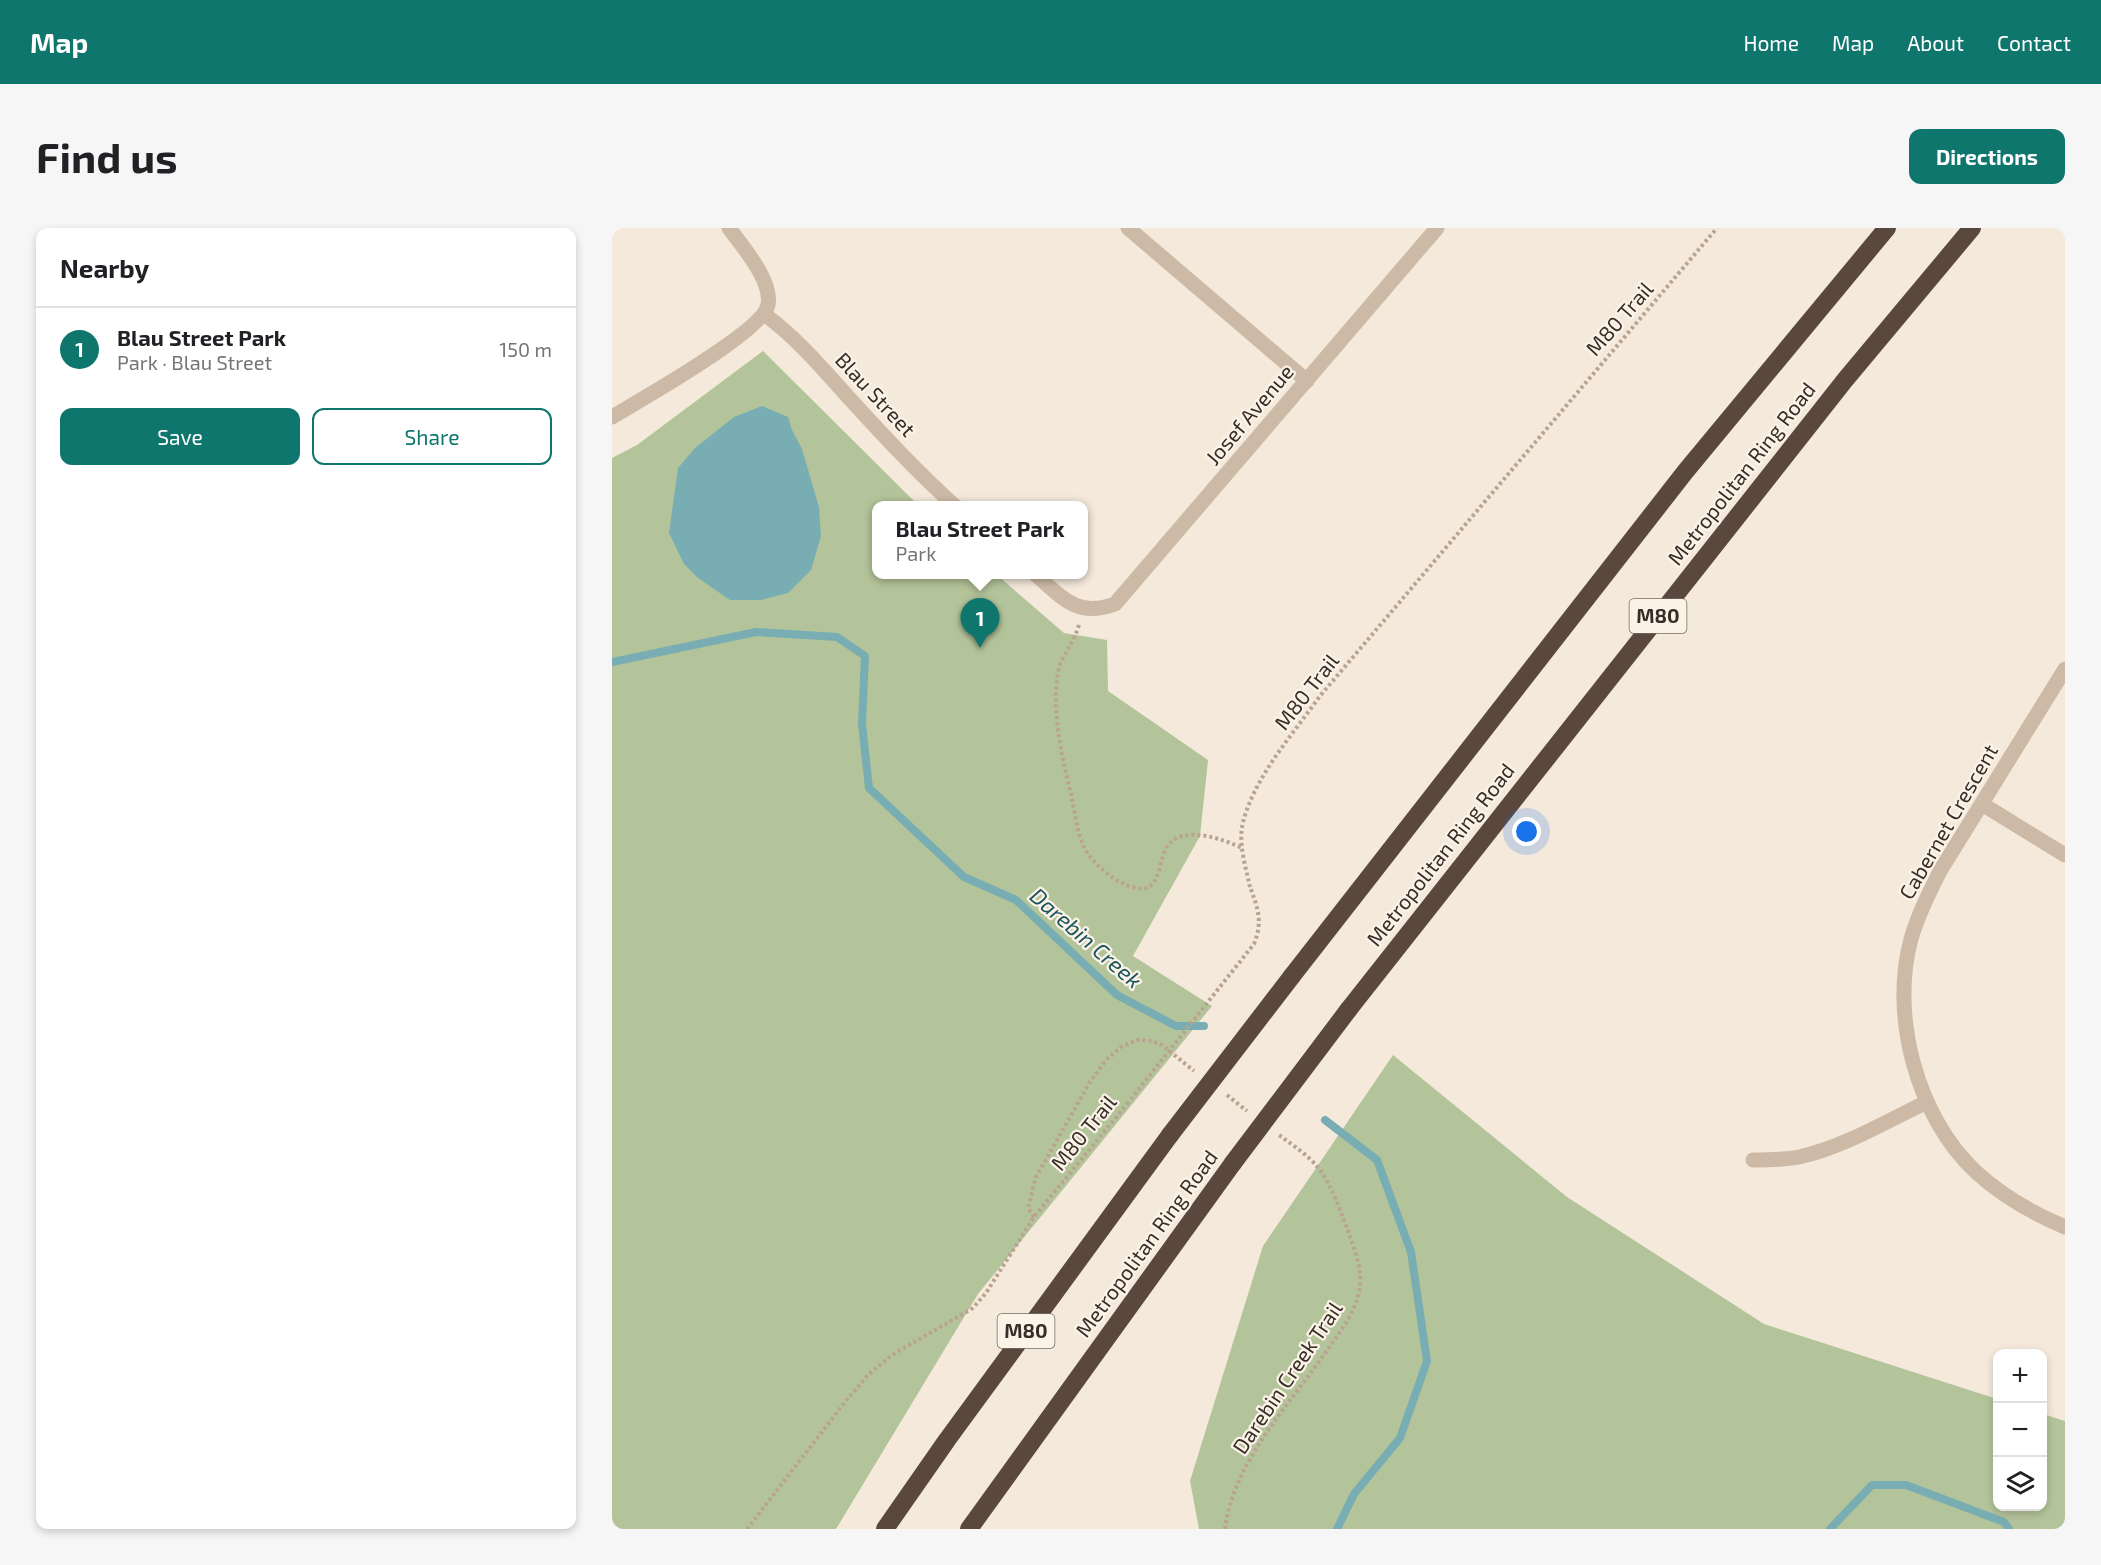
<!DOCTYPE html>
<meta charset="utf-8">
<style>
body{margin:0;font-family:"Exo 2",sans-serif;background:#f6f6f6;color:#202124}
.controls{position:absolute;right:18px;bottom:18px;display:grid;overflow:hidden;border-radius:12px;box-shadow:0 3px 9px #0003}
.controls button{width:54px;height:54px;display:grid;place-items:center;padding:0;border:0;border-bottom:2px solid #e0e0e0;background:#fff;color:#202124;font:30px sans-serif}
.you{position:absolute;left:915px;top:604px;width:21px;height:21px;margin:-15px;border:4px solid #fff;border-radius:50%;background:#1a73e8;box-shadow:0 0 0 9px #1a73e833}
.badge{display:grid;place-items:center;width:39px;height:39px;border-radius:50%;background:#0f766e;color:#fff;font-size:20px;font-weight:700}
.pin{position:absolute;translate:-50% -50px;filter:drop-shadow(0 2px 3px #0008)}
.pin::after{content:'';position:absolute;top:32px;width:21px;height:18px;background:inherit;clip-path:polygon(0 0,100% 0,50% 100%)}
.popup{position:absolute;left:260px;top:273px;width:216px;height:78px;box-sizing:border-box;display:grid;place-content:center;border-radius:12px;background:#fff;filter:drop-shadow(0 2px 4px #0005);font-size:20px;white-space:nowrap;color:#757577}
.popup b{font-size:22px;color:#202124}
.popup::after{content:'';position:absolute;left:50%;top:100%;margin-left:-12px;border:12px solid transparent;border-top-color:#fff}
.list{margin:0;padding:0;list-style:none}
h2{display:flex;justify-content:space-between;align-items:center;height:78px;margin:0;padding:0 24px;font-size:26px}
h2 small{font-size:20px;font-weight:400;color:#757577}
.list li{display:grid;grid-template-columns:39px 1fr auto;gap:18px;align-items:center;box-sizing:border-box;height:84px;padding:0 24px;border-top:2px solid #e0e0e0}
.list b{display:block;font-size:22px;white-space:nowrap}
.list p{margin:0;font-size:20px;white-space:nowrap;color:#757577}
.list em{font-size:20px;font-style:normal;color:#757577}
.actions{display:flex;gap:12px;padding:18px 24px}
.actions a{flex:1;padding:14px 0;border:2px solid #0f766e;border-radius:12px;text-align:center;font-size:21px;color:#0f766e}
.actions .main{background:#0f766e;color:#fff}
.icon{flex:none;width:33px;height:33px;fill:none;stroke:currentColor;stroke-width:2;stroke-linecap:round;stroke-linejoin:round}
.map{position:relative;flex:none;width:1453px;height:1301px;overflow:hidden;border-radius:12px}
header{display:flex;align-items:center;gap:36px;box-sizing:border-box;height:84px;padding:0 30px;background:#0f766e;color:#fff}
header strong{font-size:28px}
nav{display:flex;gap:33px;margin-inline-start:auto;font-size:21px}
.intro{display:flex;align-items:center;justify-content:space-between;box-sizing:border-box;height:144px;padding:0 36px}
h1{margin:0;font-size:42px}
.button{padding:15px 27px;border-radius:12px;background:#0f766e;color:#fff;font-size:21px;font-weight:700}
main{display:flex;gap:36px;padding:0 36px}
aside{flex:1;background:#fff;border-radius:12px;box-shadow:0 3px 9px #0003}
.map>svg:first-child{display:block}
.green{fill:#b4c49a}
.water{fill:#78aeb3}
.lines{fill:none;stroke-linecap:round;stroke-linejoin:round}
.stream{stroke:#78aeb3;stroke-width:8}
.path{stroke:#b9a390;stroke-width:4;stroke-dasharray:3 3;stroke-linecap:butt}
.minor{stroke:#cdbaa6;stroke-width:15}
.highway{stroke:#5a483e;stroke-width:18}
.path-bridge{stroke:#b9a390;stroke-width:4;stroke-dasharray:3 3;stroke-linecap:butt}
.highway-bridge{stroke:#5a483e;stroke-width:18}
.labels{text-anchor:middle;stroke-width:4.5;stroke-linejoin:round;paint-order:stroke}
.shield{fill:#fbf3e8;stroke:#726961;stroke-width:1.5}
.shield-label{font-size:20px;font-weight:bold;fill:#382e27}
.street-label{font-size:21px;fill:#382e27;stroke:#fbf3e8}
.water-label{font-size:22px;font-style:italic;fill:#1a555d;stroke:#fbf3e8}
</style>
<header>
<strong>Map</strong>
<nav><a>Home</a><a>Map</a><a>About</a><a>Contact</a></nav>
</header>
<div class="intro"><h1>Find us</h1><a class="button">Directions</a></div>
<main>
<aside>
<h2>Nearby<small></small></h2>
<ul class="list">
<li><span class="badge">1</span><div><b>Blau Street Park</b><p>Park · Blau Street</p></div><em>150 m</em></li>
</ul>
<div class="actions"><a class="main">Save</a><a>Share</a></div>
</aside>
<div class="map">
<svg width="1453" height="1301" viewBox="0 0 1453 1301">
<rect width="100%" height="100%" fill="#f4e9db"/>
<g class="green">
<path d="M151 123 306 277 264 278V346L385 347 452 405 495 412 496 463 596 532 588 608 521 728 600 778 366 1066 224 1301H0V230L25 217Z"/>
<path d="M781 827 955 969 1152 1096 1385 1171 1386 1278H1430L1431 1186 1453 1193V1301H587L578 1253 651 1018Z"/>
</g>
<path class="water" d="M150 178 176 189 180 202 190 221 207 279 209 308 199 342 176 365 149 372H118L86 350 72 336 57 305 66 240 83 220 122 189Z"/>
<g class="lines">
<g class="stream">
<path d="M0 434 144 404 225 409 253 428 250 496 257 560 352 649 404 672 505 767 564 798H592"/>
<path d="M713 892 765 932 799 1024 815 1133 788 1210 742 1266 725 1301"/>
<path d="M1218 1301 1260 1257H1294L1392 1294 1397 1301"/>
</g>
<g class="path">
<path d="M467 397C463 410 457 419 451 430 445 440 444 459 444 470 444 504 452 538 460 570 463 586 465 604 472 619 480 637 513 664 534 660 548 657 548 628 556 617 572 597 611 611 630 620"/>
<path d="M638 659C634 640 627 619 630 599 639 553 681 506 708 468L1105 0"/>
<path d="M615 867 635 883"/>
<path d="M422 989 416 980 424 949 478 854 494 832 509 819 525 812 539 813 550 817 582 843"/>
<path d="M135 1301 233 1174 256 1147 280 1127 361 1080 374 1065 422 989 515 876"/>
<path d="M613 1301C621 1233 681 1173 718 1118 731 1100 746 1080 748 1057 750 1038 741 1018 735 1000 726 978 719 954 703 936 693 925 679 916 667 907"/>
</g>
<g class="minor">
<path d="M516 0 695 153"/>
<path d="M152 86C185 110 210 140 237 170 271 207 305 244 343 278"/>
<path d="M0 189C27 173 151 103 156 77 161 53 130 18 117 0"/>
<path d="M423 346C451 370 465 390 503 376L825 0"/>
<path d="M1453 441 1328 643C1317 665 1306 687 1299 711 1278 788 1305 889 1364 944 1390 968 1420 985 1453 999"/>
<path d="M1370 576 1453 627"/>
<path d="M1141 932C1157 932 1172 932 1187 929 1230 920 1275 893 1315 874"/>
</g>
<g class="highway">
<path d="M680 748 1073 244 1275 0"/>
<path d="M737 781 1233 152 1360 0"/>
<path d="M273 1301 335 1212 558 907"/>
<path d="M357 1301 621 935"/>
</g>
<path class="path-bridge" d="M515 876 642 716C651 694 646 680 638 659"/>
<g class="highway-bridge">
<path d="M558 907 680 748"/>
<path d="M621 935 737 781"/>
</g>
</g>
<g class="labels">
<g class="shield">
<rect x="1017.5" y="371" width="57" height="34" rx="4.5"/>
<rect x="385.5" y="1086" width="57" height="34" rx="4.5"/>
</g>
<g class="shield-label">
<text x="1046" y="395">M80</text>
<text x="414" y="1110">M80</text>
</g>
<g class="street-label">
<text transform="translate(1008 91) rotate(-49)" y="7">M80 Trail</text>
<text transform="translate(263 167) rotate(47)" y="7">Blau Street</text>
<text transform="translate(638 187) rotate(-50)" y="7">Josef Avenue</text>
<text transform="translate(1130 246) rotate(-52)" y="7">Metropolitan Ring Road</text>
<text transform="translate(695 464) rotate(-52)" y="7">M80 Trail</text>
<text transform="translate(1337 594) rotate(-60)" y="7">Cabernet Crescent</text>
<text transform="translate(829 627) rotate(-52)" y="7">Metropolitan Ring Road</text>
<text transform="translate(472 905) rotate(-51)" y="7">M80 Trail</text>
<text transform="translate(535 1016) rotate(-54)" y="7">Metropolitan Ring Road</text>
<text transform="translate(676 1150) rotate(-56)" y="7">Darebin Creek Trail</text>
</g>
<g class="water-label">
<text transform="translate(474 710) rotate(41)" y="8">Darebin Creek</text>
</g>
</g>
</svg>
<div class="controls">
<button>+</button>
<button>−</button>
<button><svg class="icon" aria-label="layers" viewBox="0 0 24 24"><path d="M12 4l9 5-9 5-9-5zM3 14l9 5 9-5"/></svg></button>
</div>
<div class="you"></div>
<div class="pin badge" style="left:368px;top:420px">1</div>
<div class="popup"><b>Blau Street Park</b>Park</div>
</div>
</main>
